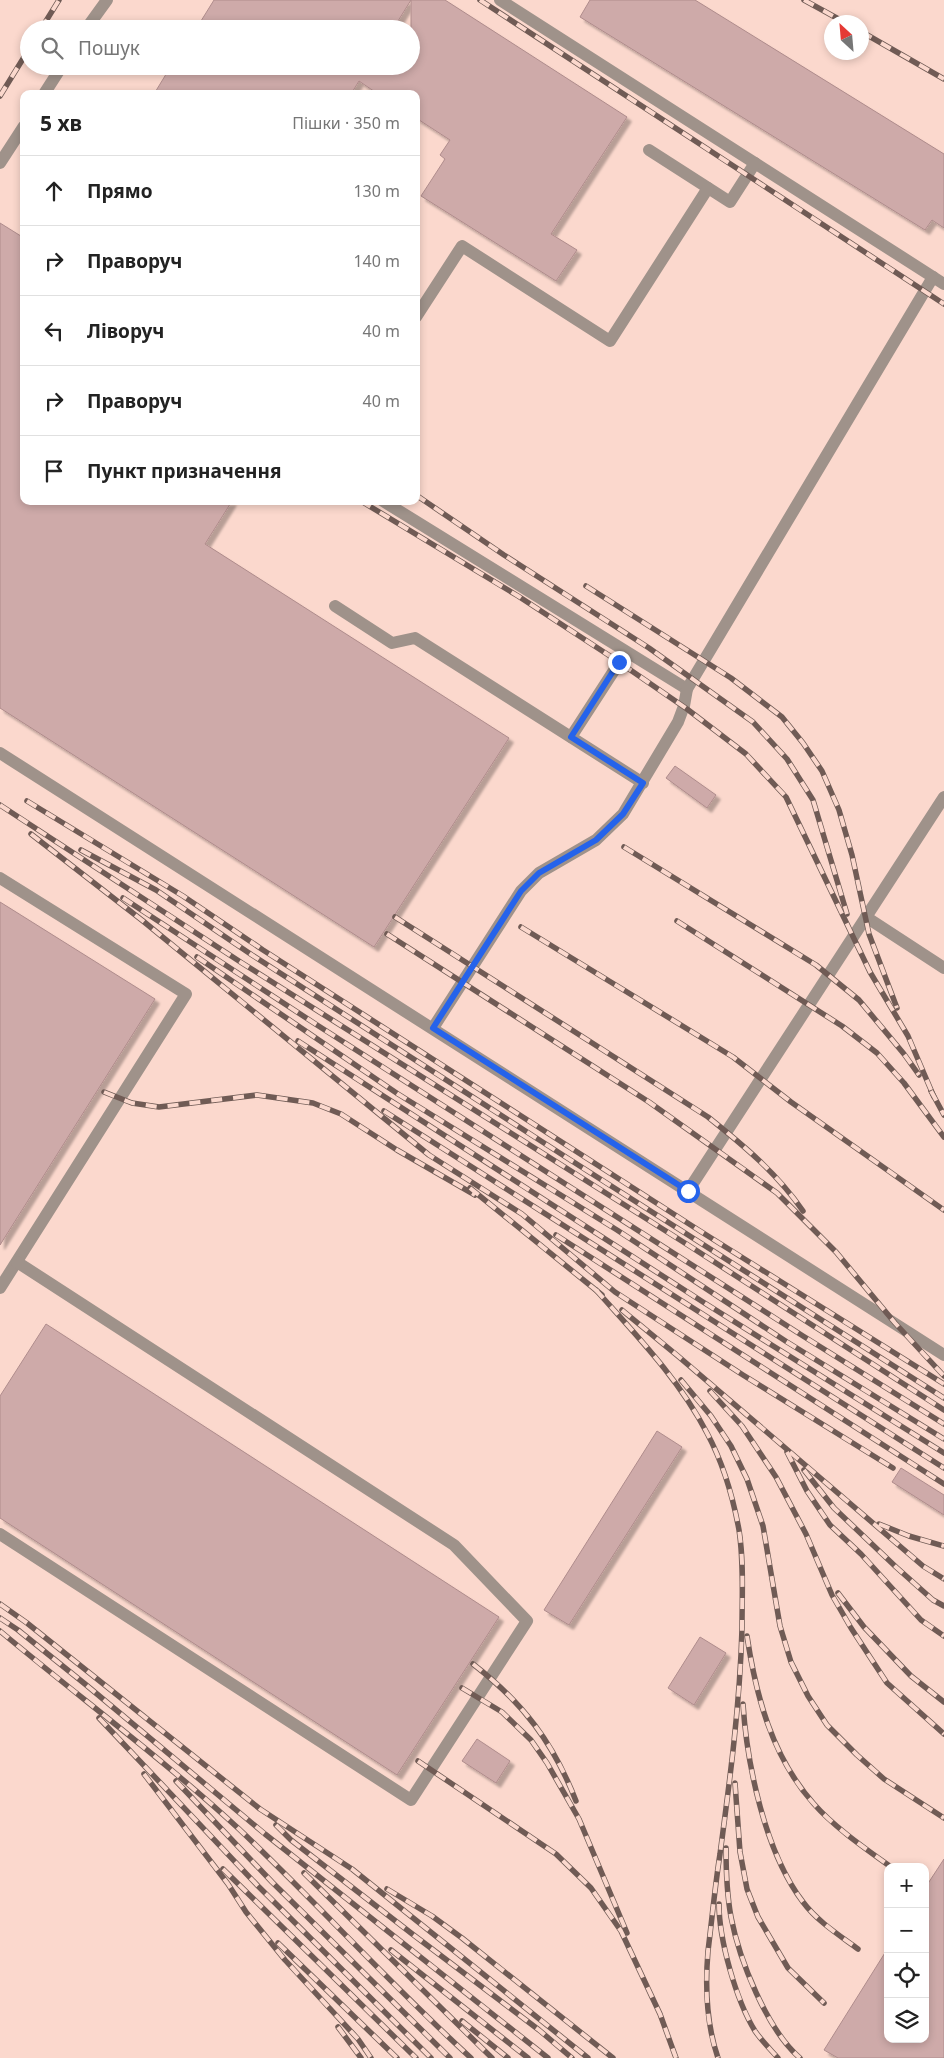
<!DOCTYPE html>
<html lang="uk">
<meta charset="utf-8">
<style>
body{margin:0;font-family:"Noto Sans",sans-serif;background:#f6f6f6;color:#222}
.controls{position:absolute;right:15px;bottom:15px;display:grid;overflow:hidden;border-radius:10px;box-shadow:0 2px 8px #0003}
.controls button{width:45px;height:45px;display:grid;place-items:center;padding:0;border:0;border-bottom:1px solid #e0e0e0;background:#fff;color:#222;font:25px sans-serif}
.compass{position:absolute;left:824px;top:15px;width:45px;height:45px;border-radius:50%;background:#fff;box-shadow:0 2px 8px #0003;rotate:334deg}
.stop{position:absolute;width:15px;height:15px;margin:-11px;border:4px solid #2563eb;border-radius:50%;background:#fff}
.stop.end{background:#2563eb;border-color:#fff;box-shadow:0 1px 5px #0008}
.list{margin:0;padding:0;list-style:none}
h2{display:flex;justify-content:space-between;align-items:center;height:65px;margin:0;padding:0 20px;font-size:21px}
h2 small{font-size:16px;font-weight:400;color:#767676}
.list li{display:grid;grid-template-columns:32px 1fr auto;gap:15px;align-items:center;box-sizing:border-box;height:70px;padding:0 20px;border-top:1px solid #e0e0e0}
.list b{display:block;font-size:19px;white-space:nowrap}
.list em{font-size:16px;font-style:normal;color:#767676}
.icon{flex:none;width:28px;height:28px;fill:none;stroke:currentColor;stroke-width:2;stroke-linecap:round;stroke-linejoin:round}
.map{position:relative;flex:none;width:944px;height:2058px;overflow:hidden}
.search{position:absolute;background:#fff;box-shadow:0 2px 8px #0003;left:20px;top:20px;width:400px;height:55px;display:flex;align-items:center;gap:12px;box-sizing:border-box;padding:0 18px;border-radius:28px;color:#767676;font-size:19px}
.panel{position:absolute;background:#fff;box-shadow:0 2px 8px #0003;left:20px;top:90px;width:400px;height:415px;border-radius:10px}
.map>svg:first-child{display:block}
.building{fill:#ceaaa9;stroke:#af8c8c;filter:url(#shadow)}
.lines{fill:none;stroke-linecap:round;stroke-linejoin:round}
.minor{stroke:#9f928a;stroke-width:12}
.rail-casing{stroke:#705b55;stroke-width:5.5}
.rail{stroke:#fbd8cd;stroke-width:4;stroke-dasharray:11;stroke-linecap:butt}
.route{stroke:#2563eb;stroke-width:6}
</style>
<div class="map">
<svg width="944" height="2058" viewBox="0 0 944 2058">
<defs>
<filter id="shadow"><feDropShadow dx="4.5" dy="4.5" stdDeviation="1" flood-color="#0004"/></filter>
</defs>
<rect width="100%" height="100%" fill="#fbd8cd"/>
<g class="building">
<path d="M214 0H411L393 29H196Z"/>
<path d="M411 0H445L627 117 551 234 577 250 556 281 421 196 445 159 440 155 450 140 416 118V94H378L359 81 351 94H154L171 66H411Z"/>
<path d="M590 0H695L944 154V228L932 220 925 230 580 17Z"/>
<path d="M0 223 24 238V501H232L205 544 509 738 374 947 0 708Z"/>
<path d="M675 766 716 795 707 808 666 778Z"/>
<path d="M0 902 155 999 0 1245Z"/>
<path d="M46 1324 499 1617 397 1775 0 1518V1396Z"/>
<path d="M657 1431 682 1447 569 1625 544 1610Z"/>
<path d="M901 1468 944 1495V1515L892 1482Z"/>
<path d="M700 1637 726 1653 694 1705 668 1688Z"/>
<path d="M477 1739 510 1761 496 1783 462 1761Z"/>
<path d="M944 1859V2058H838L824 2050 888 1948V2039H925V1888Z"/>
</g>
<g class="lines">
<g class="minor">
<path d="M500 0 944 284"/>
<path d="M86 29 107 0"/>
<path d="M44 94 62 66"/>
<path d="M649 150 730 202 755 163"/>
<path d="M0 163 24 126"/>
<path d="M416 317 462 246 610 341 708 188"/>
<path d="M383 501 687 689"/>
<path d="M335 606 392 643 415 638 643 783"/>
<path d="M571 737 626 652"/>
<path d="M0 753 944 1355"/>
<path d="M0 878 186 994 0 1288"/>
<path d="M866 917 944 968"/>
<path d="M433 1028 521 891 539 873 596 840 623 814 678 722 684 706 687 689 933 277"/>
<path d="M688 1191 944 797"/>
<path d="M0 1534 411 1800 527 1621 454 1545 17 1262"/>
</g>
<g class="rail-casing">
<g id="rail">
<path d="M480 0 944 304"/>
<path d="M804 0 844 22"/>
<path d="M41 29 59 0"/>
<path d="M862 32 944 79"/>
<path d="M0 96 29 49"/>
<path d="M416 495 504 555 649 648 753 722 787 759 813 800 847 914"/>
<path d="M361 501 518 596 613 658 687 709 746 754 786 797 870 972 908 1036 934 1097"/>
<path d="M586 586 731 678 782 717 803 743 822 771 839 810 852 855 869 934 897 1008"/>
<path d="M27 801 183 896 263 950 700 1231 944 1384"/>
<path d="M0 805 242 963 688 1245 944 1410"/>
<path d="M31 834 143 921 429 1155 522 1214 615 1292 743 1375 893 1468"/>
<path d="M624 847 816 965 859 1000 904 1054 919 1075"/>
<path d="M81 850 156 890 252 955 572 1161 944 1398"/>
<path d="M123 898 317 1025 803 1336 944 1424"/>
<path d="M395 917 708 1117C743 1145 777 1173 803 1211"/>
<path d="M677 921 842 1026 877 1053 904 1083 944 1137"/>
<path d="M521 927 733 1057 791 1102 944 1210"/>
<path d="M387 934 649 1102 777 1193 836 1252 895 1323 944 1376"/>
<path d="M197 957 398 1094 617 1230 787 1342 944 1439"/>
<path d="M298 1041 703 1302 944 1453"/>
<path d="M931 1091 944 1115"/>
<path d="M104 1092 132 1103 159 1107 257 1095 313 1103 341 1114 397 1150 475 1195"/>
<path d="M384 1111 944 1468"/>
<path d="M470 1188 602 1295"/>
<path d="M556 1235 944 1484"/>
<path d="M596 1290C636 1335 679 1379 707 1433 723 1463 733 1497 739 1530 744 1562 742 1596 742 1628 740 1704 730 1779 720 1854 715 1886 712 1919 708 1951 705 1987 706 2023 718 2058"/>
<path d="M622 1310 678 1356 923 1566 944 1579"/>
<path d="M681 1380 711 1416 731 1446 747 1479 763 1526 780 1626 791 1662 808 1696 827 1725 857 1755 884 1779 944 1818"/>
<path d="M710 1391 742 1426 776 1477 806 1534 832 1595 851 1628 887 1683 944 1734"/>
<path d="M787 1452 807 1491 830 1525 861 1554 921 1620 944 1636"/>
<path d="M804 1470 834 1508 896 1567 933 1600 944 1606"/>
<path d="M879 1524 909 1536 944 1546"/>
<path d="M838 1593 864 1627 911 1676 944 1702"/>
<path d="M0 1604 27 1623 260 1809 352 1869 588 2058"/>
<path d="M0 1618 18 1630 85 1684 265 1834 548 2058"/>
<path d="M0 1631C79 1697 163 1759 239 1829 318 1904 391 1985 471 2058"/>
<path d="M747 1636C756 1696 772 1757 814 1804 834 1827 866 1849 891 1867"/>
<path d="M473 1664C523 1703 553 1742 576 1801"/>
<path d="M462 1688 502 1712 531 1740 547 1763 579 1819 627 1933"/>
<path d="M743 1704C747 1765 765 1852 803 1902 817 1921 839 1935 858 1949"/>
<path d="M99 1718 258 1886 431 2058"/>
<path d="M418 1761 556 1854 591 1888 621 1931 660 2014 676 2058"/>
<path d="M144 1774 228 1884 246 1912 285 1960 358 2039 371 2058"/>
<path d="M176 1781 272 1882 450 2058"/>
<path d="M735 1783 740 1852 747 1889 758 1917 788 1968 824 2003"/>
<path d="M276 1825 291 1840 411 1933 539 2030 572 2058"/>
<path d="M726 1848C726 1871 727 1895 731 1917 739 1959 767 2030 800 2058"/>
<path d="M223 1869 416 2058"/>
<path d="M304 1873 492 2058"/>
<path d="M387 1889 432 1916 462 1938 613 2058"/>
<path d="M719 1904C719 1940 736 2000 755 2031 761 2040 770 2049 778 2058"/>
<path d="M278 1943 397 2058"/>
<path d="M391 1950 528 2058"/>
<path d="M462 2021 508 2058"/>
<path d="M338 2027 361 2058"/>
</g>
</g>
<use href="#rail" class="rail"/>
</g>
<g class="lines">
<path class="route" d="M619 662 571 737 643 783 623 814 596 840 539 873 521 891 433 1028 688 1191"/>
</g>
</svg>
<div class="controls">
<button>+</button>
<button>−</button>
<button><svg class="icon" aria-label="locate" viewBox="0 0 24 24"><circle cx="12" cy="12" r="6"/><path d="M12 2v4M12 18v4M2 12h4M18 12h4"/></svg></button>
<button><svg class="icon" aria-label="layers" viewBox="0 0 24 24"><path d="M12 4l9 5-9 5-9-5zM3 14l9 5 9-5"/></svg></button>
</div>
<svg class="compass" viewBox="-18 -18 36 36"><path d="M0-13l5 13h-10z" fill="#e53935"/><path d="M0 13l5-13h-10z" fill="#767676"/></svg>
<div class="stop" style="left:688px;top:1191px"></div>
<div class="stop end" style="left:619px;top:662px"></div>
<div class="search"><svg class="icon" aria-label="search" viewBox="0 0 24 24"><circle cx="10" cy="10" r="6"/><path d="M15 15l6 6"/></svg>Пошук</div>
<section class="panel">
<h2>5 хв<small>Пішки · 350 m</small></h2>
<ul class="list">
<li><svg class="icon" aria-label="ahead" viewBox="0 0 24 24"><path d="M12 20V5M6 11l6-6 6 6"/></svg><div><b>Прямо</b></div><em>130 m</em></li>
<li><svg class="icon" aria-label="right" viewBox="0 0 24 24"><path d="M7 20v-9h11M14 6l5 5-5 5"/></svg><div><b>Праворуч</b></div><em>140 m</em></li>
<li><svg class="icon" aria-label="left" viewBox="0 0 24 24"><path d="M17 20v-9H6M10 6l-5 5 5 5"/></svg><div><b>Ліворуч</b></div><em>40 m</em></li>
<li><svg class="icon" aria-label="right" viewBox="0 0 24 24"><path d="M7 20v-9h11M14 6l5 5-5 5"/></svg><div><b>Праворуч</b></div><em>40 m</em></li>
<li><svg class="icon" aria-label="arrive" viewBox="0 0 24 24"><path d="M6 21V4h12l-3 4 3 4H6"/></svg><div><b>Пункт призначення</b></div></li>
</ul>
</section>
</div>
